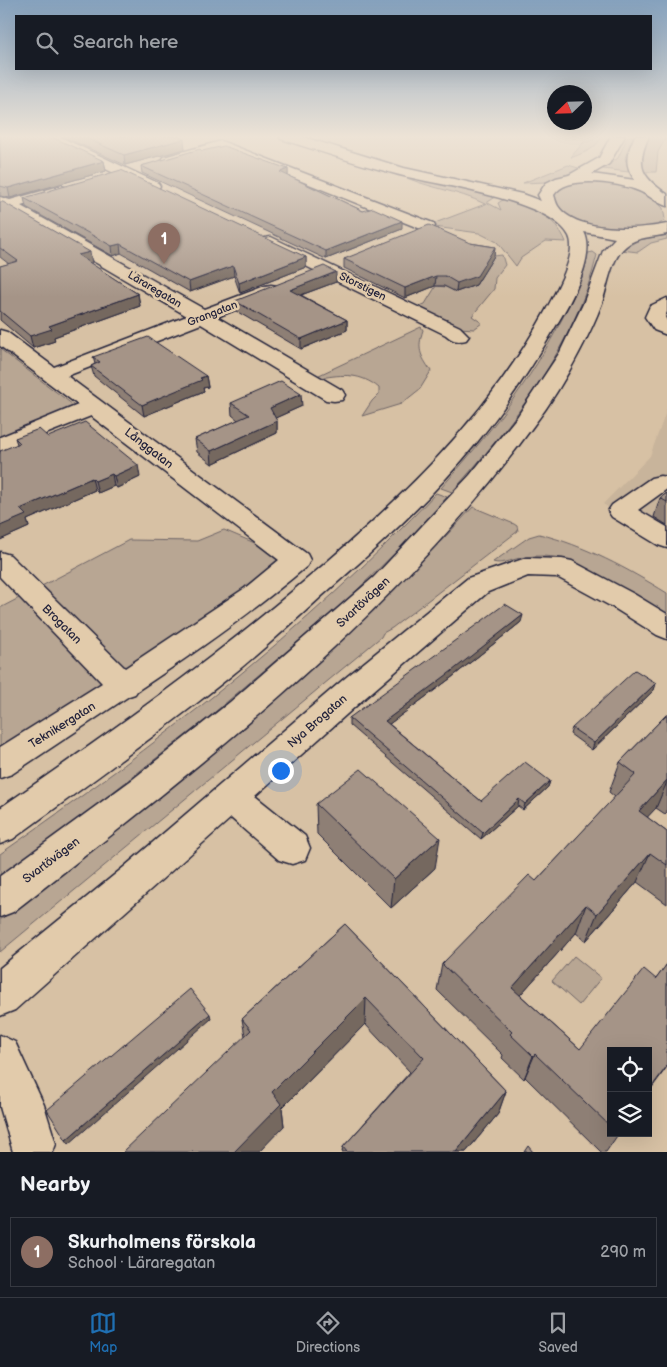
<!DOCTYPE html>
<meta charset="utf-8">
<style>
body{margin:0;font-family:"Balsamiq Sans",sans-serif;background:#20242c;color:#f1f3f6}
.controls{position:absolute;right:15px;bottom:15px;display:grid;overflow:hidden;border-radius:0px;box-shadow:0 5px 20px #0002}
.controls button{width:45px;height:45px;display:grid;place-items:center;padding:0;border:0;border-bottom:1px solid #363941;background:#171b24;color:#f1f3f6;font:25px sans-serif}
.compass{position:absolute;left:547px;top:85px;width:45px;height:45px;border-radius:50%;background:#171b24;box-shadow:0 5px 20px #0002;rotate:247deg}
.you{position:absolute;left:280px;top:770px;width:18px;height:18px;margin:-12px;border:4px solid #fff;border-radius:50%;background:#1a73e8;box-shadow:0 0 0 8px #1a73e833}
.badge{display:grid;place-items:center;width:32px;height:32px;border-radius:50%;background:#1f6fb2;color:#fff;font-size:16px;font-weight:700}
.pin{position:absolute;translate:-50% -41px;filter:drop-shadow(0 1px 2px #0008)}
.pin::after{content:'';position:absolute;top:26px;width:18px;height:15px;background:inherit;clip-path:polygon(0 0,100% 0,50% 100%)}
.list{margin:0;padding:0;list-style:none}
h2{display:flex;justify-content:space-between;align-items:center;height:65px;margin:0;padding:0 20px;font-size:21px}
h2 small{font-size:16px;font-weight:400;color:#9ea1a6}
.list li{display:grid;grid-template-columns:32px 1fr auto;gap:15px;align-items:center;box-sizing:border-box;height:70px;margin:0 10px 10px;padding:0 10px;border:1px solid #363941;border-radius:0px}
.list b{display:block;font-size:19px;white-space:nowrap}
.list p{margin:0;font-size:16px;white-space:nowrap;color:#9ea1a6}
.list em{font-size:16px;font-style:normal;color:#9ea1a6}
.icon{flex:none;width:28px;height:28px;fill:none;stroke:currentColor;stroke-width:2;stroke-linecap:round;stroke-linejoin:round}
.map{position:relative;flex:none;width:667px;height:1152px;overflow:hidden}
.search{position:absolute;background:#171b24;box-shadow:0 5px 20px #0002;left:15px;right:15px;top:15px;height:55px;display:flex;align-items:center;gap:12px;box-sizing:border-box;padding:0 18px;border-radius:0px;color:#9ea1a6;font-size:19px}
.sheet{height:145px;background:#171b24}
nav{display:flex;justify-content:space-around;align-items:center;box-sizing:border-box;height:70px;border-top:1px solid #363941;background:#171b24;font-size:14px;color:#9ea1a6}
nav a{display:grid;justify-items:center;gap:2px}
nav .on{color:#1f6fb2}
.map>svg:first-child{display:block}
.built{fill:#c8b49b}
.green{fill:#b8a693;stroke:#6d6467}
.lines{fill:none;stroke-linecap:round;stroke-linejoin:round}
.minor-casing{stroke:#22223b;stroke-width:3}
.major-casing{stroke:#22223b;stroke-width:3}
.minor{fill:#e2cbab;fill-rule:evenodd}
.major{fill:#e2cbab;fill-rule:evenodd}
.wall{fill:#8e7f74;stroke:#22223b}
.shaded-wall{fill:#74685e;stroke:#22223b}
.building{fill:#a59487;stroke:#22223b}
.labels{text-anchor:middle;stroke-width:5;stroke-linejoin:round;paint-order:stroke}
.far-street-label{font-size:11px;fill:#22223b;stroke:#e2cbab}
.street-label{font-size:12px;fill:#22223b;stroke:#e2cbab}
</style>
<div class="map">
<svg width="667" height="1152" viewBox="0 0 667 1152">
<rect width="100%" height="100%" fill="#d7c1a4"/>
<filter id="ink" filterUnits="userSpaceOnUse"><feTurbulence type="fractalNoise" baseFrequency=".02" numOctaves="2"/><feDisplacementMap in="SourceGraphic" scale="10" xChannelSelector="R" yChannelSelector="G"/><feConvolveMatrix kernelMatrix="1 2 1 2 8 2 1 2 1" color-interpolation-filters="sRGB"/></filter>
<g filter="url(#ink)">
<path class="built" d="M667 409V545L603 504 650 456Z"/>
<g class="green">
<path d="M589 136H602C596 149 586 152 573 157H571Z"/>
<path d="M628 136H633L625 158 629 172 603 169 618 158Z"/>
<path d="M649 136H667L658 152 656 172H645C637 161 643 147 649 136Z"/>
<path d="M568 165 582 169 546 182 523 183Z"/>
<path d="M398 174 497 196 485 204C457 190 426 188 398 174Z"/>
<path d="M586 181C613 182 643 187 663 208L665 219C650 241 555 229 554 193L564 185Z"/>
<path d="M506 198C530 207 556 216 566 242L546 241 521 258 516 266 497 242 479 233 427 226 488 203 501 210 498 203Z"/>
<path d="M667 235V239L651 243 638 252 621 250 639 240Z"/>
<path d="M593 252 597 255C575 346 513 424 452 492L441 488C488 435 531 381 563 317 574 296 585 276 588 253Z"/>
<path d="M502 255 505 265 495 278 494 289 472 316 482 323 474 329 459 328 417 307 425 304 436 286 446 287 456 292 482 275 494 256Z"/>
<path d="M421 327 423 330C417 349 420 355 431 371L420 389 401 404 362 416 372 401 379 394V388C361 373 343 374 321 378L317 376Z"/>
<path d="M0 349 77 408 0 440Z"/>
<path d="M436 493 447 497 404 544 349 598 294 645 209 717 81 817 0 878V854C155 746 306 631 436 493Z"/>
<path d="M473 507 514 524 517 526 518 531 392 628 383 633 381 637 0 952V920C169 795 331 662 473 507Z"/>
<path d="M224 530 295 560 0 748V608L129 540 197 541Z"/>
<path d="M539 534C584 545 628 569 667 593V616L579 564C560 556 541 554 520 558 511 560 501 565 493 562L529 537Z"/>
<path d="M574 956 601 978 579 1005 552 981Z"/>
</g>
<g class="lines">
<g class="minor-casing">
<g id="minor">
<path d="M40 136H58L158 183 160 186 158 189H148L42 139Z"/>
<path d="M221 141 433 223 435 226 433 229H421L222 149 169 164 162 160 164 157Z"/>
<path d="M60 186 65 187 67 190 65 193 21 206 204 309 265 286 271 285 277 286 280 290 277 294 217 317 342 390 345 395 342 400 334 401 326 400 201 324 67 376 307 554 310 560 307 566C253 612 196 652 137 691L135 694 129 696 12 774 0 778V747L102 683 0 577V552L10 555 125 668 245 588 279 560 91 416 0 452V437L78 405 0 346V330L7 332 54 367 187 316 6 210 0 212V197L10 200Z"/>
<path d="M271 237 460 327 469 336 466 340C457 342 453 341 446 335L265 246 263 242 265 238Z"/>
<path d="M667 298V312L665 317 667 321V335L654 330 645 317 650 306Z"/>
<path d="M660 476 667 477V489L638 510 667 527V548L658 545 612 517 608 511 612 505 651 478Z"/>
<path d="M526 558 562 559 572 561 634 594 667 614V639L657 635 614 608 557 577 528 576 488 592 366 697 255 796 305 836 310 848 305 860 292 864 279 860 231 818 15 1010 0 1016V968L124 867 344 679 468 578Z"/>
<path d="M0 1035 15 1042 44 1105 56 1144 53 1152H13L0 1107Z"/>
</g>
</g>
<g class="major-casing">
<path id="major" d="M279 136H300L404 168 522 194 541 201 538 195 546 183 556 178 569 175 599 158 611 136H625L609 164 592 174 635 180C623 164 627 153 635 136H649C636 165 640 176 667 194V206C657 203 649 195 639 191 619 183 567 174 554 195 555 198 556 203 558 206 575 233 640 230 667 224V234C654 237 636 237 626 246 611 258 608 285 602 303 596 319 588 336 580 351 567 376 551 403 534 425 394 618 200 766 13 912L0 917V876L133 779 230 702 374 577 470 475 517 417 560 352 583 304 603 251 615 238 584 232C597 255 570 303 557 324 534 364 508 404 478 441 432 498 378 547 323 595 291 624 260 653 226 680 157 735 84 787 13 839L0 844V808C105 736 204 666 301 584 396 504 486 420 546 310 555 293 578 254 569 236 550 199 435 185 396 174 357 164 319 151 281 139Z"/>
</g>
<use href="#minor" class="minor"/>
<use href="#major" class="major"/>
</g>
<g class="wall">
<path d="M0 136 104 161 106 171 10 198 0 196Z"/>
<path d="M62 136H178L185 149 125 165Z"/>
<path d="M202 151 288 169V176L402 229 326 259 142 173 141 166Z"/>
<path d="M24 198 306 257V267L240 293 234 276 190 292 121 253 113 256 26 207Z"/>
<path d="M0 202 92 263H90L138 294 140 306 54 337 55 341 33 348 0 320V266L9 264 0 257Z"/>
<path d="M470 243 495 247 494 256 476 285 456 292 444 286H435L405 298 344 268V259Z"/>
<path d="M336 282 301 295 347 320V330L301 349 236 311 235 301Z"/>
<path d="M93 357 206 376 208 387 203 388 204 391 144 416 94 376 91 366 95 364Z"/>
<path d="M231 403 302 406 275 418 277 421V433L212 464 197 452 195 439 238 420 232 415Z"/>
<path d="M48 437 140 477 117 488 114 486 98 493 95 490 27 520 29 527 0 540 17 444 15 438Z"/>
<path d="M667 493V525L654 517 660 498Z"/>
<path d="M521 622 451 678 389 724 481 801 550 781 548 787 523 810 518 806 481 839 349 725V718Z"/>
<path d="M656 683 654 690 592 750 570 734 572 728Z"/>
<path d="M667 714V812L665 814 656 808 647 817 667 832V904L637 882 586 941 576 933 520 995 580 1049 656 979 667 964V1067L648 1093V1051H611V1133H619L606 1152H601L525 1077 524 1079 502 1058 503 1055 437 990 442 964 536 881 615 797 609 792 620 762Z"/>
<path d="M316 804 435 868 391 908 317 834Z"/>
<path d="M345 924 506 1091 498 1114 466 1152H342L343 1147 410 1072 365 1024 282 1108 284 1126 245 1036 242 1019Z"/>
</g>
<g class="shaded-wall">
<path d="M184 139 185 149 125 165 124 155Z"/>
<path d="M104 161 106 171 10 198 8 188Z"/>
<path d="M288 169V177L280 172Z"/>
<path d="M402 221V229L326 259V251Z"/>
<path d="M120 244 121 253 113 256 112 246Z"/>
<path d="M495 247 494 256 476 285 456 292 457 283Z"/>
<path d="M90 252 92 263 80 267 78 255Z"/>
<path d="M306 257V267L240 293 239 283Z"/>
<path d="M233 266 234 276 190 292 189 282Z"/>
<path d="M336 272V282L290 299V290Z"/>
<path d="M436 276 435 286 405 298V288Z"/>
<path d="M138 294 140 306 54 337 55 341 33 348 30 336 49 326Z"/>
<path d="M347 320V330L301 349V339Z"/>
<path d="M206 376 208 387 203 388 204 391 144 416 142 405Z"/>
<path d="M301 394 302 406 271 420 270 408Z"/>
<path d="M277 421V433L212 464 211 451Z"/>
<path d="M138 465 140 477 117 488 114 476Z"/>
<path d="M112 474 114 486 98 493 95 481Z"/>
<path d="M92 478 95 490 27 520 29 527 0 540V526L20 509Z"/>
<path d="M523 615 521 622 451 678 384 728 385 721Z"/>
<path d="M656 683 654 690 592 750 594 743Z"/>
<path d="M667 780V782L656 808 626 840 639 811Z"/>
<path d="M550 781 548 787 523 810 525 804Z"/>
<path d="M519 799 518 806 481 839 483 833Z"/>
<path d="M440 838 435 868 391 908 394 879Z"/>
<path d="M650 853 637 882 586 941 597 914Z"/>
<path d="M586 905 576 933 504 1013 512 988Z"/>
<path d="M366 998 365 1024 282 1108 284 1126 259 1152H234L272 1092Z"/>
<path d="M210 1014 211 1019 69 1144 66 1140Z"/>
<path d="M535 1054 525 1077 524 1079 533 1056Z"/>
<path d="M506 1091 498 1114 466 1152H456Z"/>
</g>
<g class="building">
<path d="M0 136H50L104 161 8 188 0 186Z"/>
<path d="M81 136H178L184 139 124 155Z"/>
<path d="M224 146 288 169 280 172 363 211 373 208 402 221 326 251 141 166 200 149 202 151Z"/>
<path d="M121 170 306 257 239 283 233 266 189 282 120 244 112 246 24 198Z"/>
<path d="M0 202H3L90 252 78 255 138 294 49 326 52 329 30 336 0 311V266L18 261 0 248Z"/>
<path d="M429 225 470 243 495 247 477 276 457 283 445 276H436L405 288 344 259Z"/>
<path d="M324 266 336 272 290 290 347 320 301 339 235 301Z"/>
<path d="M148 337 206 376 200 378 202 380 142 405 91 366 100 362 93 357Z"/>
<path d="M281 381 301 394 270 408 277 421 211 451 195 439 249 415 231 403Z"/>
<path d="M85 422 138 465 114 476 112 474 95 481 92 478 20 509 26 515 0 526V451L20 443 15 438 39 429 48 437Z"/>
<path d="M667 493V502L660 498Z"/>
<path d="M505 604 523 615 452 671 385 721 481 801 525 762 550 781 525 804 519 799 483 833 349 718Z"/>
<path d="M635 670 656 683 594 743 572 728Z"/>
<path d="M667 714V780L639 811 667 832V865L650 853 597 914 586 905 512 988 580 1049 644 969 656 979 667 964V1066L648 1092V1051H611V1127L535 1054 533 1056 510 1034 512 1032 442 964 529 875 536 881 636 774 620 762Z"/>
<path d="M361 769 440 838 394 879 316 804Z"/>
<path d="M345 924 506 1091 456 1152H347L343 1147 424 1058 366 998 272 1092 281 1104 234 1152H123L251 1030 242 1019Z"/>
<path d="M190 989 210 1014 66 1140 47 1110Z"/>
<path d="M528 1146 533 1152H524Z"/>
</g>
</g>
<linearGradient id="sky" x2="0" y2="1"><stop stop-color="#85a1bd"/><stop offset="0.46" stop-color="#ede3d6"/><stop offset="1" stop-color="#ede3d6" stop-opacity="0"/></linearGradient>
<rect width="667" height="297" fill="url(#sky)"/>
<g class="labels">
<g class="far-street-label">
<text transform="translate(363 286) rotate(26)" y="4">Storstigen</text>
<text transform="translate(155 289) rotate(31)" y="4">Läraregatan</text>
<text transform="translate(212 313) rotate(-21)" y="4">Grangatan</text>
</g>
<g class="street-label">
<text transform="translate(149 448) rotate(38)" y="4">Långgatan</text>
<text transform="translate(363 602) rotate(-43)" y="4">Svartövägen</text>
<text transform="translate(62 624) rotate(45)" y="4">Brogatan</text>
<text transform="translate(317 721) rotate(-41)" y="4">Nya Brogatan</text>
<text transform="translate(62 725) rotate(-32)" y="4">Teknikergatan</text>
<text transform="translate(51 860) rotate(-37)" y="4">Svartövägen</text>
</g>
</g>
</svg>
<div class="controls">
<button><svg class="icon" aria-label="locate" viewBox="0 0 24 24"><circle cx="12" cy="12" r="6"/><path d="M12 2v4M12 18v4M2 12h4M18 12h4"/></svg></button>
<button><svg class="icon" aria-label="layers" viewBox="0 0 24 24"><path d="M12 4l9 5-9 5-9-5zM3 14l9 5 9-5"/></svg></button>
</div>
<svg class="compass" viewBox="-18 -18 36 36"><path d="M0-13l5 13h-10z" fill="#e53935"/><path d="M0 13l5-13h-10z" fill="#9ea1a6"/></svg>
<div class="you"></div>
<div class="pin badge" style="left:164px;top:264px;background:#8d6e63">1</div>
<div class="search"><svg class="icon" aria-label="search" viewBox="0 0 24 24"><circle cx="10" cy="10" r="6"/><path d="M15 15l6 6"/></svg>Search here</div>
</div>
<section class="sheet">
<h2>Nearby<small></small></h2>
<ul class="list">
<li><span class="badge" style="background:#8d6e63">1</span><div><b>Skurholmens förskola</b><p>School · Läraregatan</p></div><em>290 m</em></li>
</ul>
</section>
<nav>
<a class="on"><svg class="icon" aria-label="map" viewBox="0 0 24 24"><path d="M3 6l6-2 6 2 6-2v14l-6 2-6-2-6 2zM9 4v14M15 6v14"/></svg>Map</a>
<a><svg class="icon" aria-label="directions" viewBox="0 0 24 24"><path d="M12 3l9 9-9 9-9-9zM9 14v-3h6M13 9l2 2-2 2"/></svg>Directions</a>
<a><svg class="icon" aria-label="saved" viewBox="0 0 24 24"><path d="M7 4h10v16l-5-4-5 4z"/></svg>Saved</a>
</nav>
